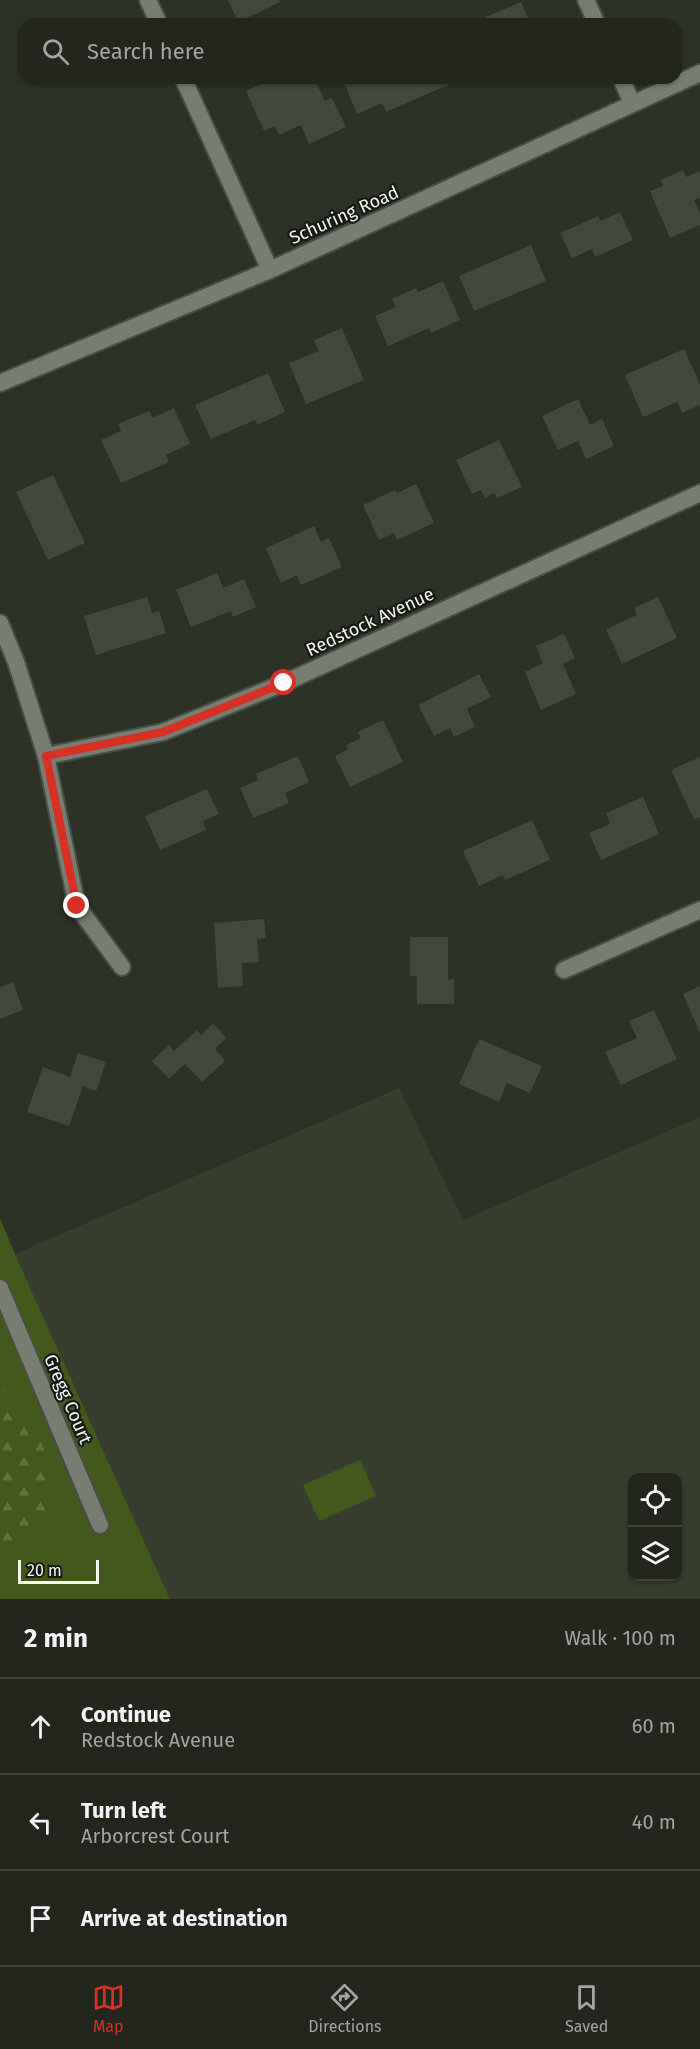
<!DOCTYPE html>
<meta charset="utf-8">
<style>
body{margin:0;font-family:"Fira Sans",sans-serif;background:#2a2e25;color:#f1f3f6}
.controls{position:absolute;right:18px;bottom:18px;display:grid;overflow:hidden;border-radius:12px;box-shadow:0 2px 4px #0004}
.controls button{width:54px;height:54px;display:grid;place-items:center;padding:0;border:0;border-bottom:2px solid #3f433b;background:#22261c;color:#f1f3f6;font:30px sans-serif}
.scale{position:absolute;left:18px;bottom:15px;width:81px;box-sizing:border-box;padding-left:6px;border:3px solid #f2f6ee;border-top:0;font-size:16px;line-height:21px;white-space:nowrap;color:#f2f6ee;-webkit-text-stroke:4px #171914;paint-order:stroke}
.stop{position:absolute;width:18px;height:18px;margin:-14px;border:4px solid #d93025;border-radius:50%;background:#fff}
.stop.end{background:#d93025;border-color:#fff;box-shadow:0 2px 6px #0008}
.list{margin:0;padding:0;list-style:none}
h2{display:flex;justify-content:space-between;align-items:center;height:78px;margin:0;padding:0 24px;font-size:26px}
h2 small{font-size:20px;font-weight:400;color:#a2a5a3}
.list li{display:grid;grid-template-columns:39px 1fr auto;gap:18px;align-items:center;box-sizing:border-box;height:96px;padding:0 24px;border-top:2px solid #3f433b}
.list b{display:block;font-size:22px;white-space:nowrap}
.list p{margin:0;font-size:20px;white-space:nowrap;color:#a2a5a3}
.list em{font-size:20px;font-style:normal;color:#a2a5a3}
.icon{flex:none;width:33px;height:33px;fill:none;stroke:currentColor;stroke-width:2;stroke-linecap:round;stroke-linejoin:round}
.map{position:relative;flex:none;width:700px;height:1599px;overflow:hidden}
.search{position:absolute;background:#22261c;box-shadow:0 2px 4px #0004;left:18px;right:18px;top:18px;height:66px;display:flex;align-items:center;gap:15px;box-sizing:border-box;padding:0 21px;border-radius:18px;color:#a2a5a3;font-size:22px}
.sheet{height:366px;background:#22261c}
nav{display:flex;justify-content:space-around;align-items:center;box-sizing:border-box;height:84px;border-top:2px solid #3f433b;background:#22261c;font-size:16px;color:#a2a5a3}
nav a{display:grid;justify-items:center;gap:3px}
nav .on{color:#d93025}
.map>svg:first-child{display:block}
.built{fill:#373e2d;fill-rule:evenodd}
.grass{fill:#43581b}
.forest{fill:url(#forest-firs)}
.building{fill:#43483c}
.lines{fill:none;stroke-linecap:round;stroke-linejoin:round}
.minor-casing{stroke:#4a4f45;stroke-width:20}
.minor{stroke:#777d70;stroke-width:16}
.route{stroke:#d93025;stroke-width:8}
.labels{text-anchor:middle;stroke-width:4.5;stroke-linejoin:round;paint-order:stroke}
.street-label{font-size:18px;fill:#f2f6ee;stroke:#171914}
</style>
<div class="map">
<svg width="700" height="1599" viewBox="0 0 700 1599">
<defs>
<pattern id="forest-firs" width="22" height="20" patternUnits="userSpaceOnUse" patternTransform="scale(1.5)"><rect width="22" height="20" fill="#43581b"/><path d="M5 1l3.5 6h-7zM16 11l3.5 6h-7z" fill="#5f713c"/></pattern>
</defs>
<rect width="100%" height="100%" fill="#2d3226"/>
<path class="built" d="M399 1088 463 1220 700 1117V1599H170L15 1254ZM632 1478H678V1576H632Z"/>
<g class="grass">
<path d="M0 1218 15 1254 170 1599H0Z"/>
<path d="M360 1460 376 1496 319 1521 303 1485Z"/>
</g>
<path class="forest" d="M0 1385 24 1413 42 1444 51 1473 48 1509 36 1534 0 1566Z"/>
<g class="building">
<path d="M228 0H279L280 2 238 22Z"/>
<path d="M521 2 531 24H469Z"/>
<path d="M274 78H314L325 101 332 98 346 127 309 144 301 125 279 135 275 126 264 131 246 91Z"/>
<path d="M356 78H445L448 85 386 112 382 103 357 114 344 83Z"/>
<path d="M683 170 686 177 700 171V198L694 200 700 214V225L670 238 650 191 663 186 661 180Z"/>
<path d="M620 212 633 240 595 257 592 249 572 258 560 233 598 216 601 221Z"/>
<path d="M531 245 546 281 474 311 459 276Z"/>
<path d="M443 281 460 320 431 333 429 328 388 346 375 316 396 307 392 299 416 288 418 292Z"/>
<path d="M342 328 364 380 306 404 289 363 319 351 314 340Z"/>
<path d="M684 349 700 384V405L682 413 677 402 643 417 625 375Z"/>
<path d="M268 373 285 412 257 425 255 420 211 439 195 405Z"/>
<path d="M578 399 590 425 602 419 614 446 586 459 578 441 558 450 542 416Z"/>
<path d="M174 408 190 444 166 455 169 462 121 483 101 440 121 431 118 424 149 411 152 418Z"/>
<path d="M499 440 522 487 497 498 494 493 485 498 481 490 472 494 456 460Z"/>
<path d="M53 475 85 543 48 560 16 492Z"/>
<path d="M416 484 434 523 397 540 394 533 379 540 363 505 395 490 397 493Z"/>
<path d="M314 526 321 542 329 538 342 567 301 585 297 575 281 583 266 548Z"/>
<path d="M217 573 223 588 244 579 256 607 233 617 231 611 191 627 176 590Z"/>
<path d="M147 597 152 613 159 611 166 633 96 655 84 616Z"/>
<path d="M658 597 677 638 622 664 606 629 637 615 634 608Z"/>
<path d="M564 634 575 658 563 664 576 694 541 710 525 672 543 663 536 646Z"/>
<path d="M479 674 491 697 467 709 475 727 454 737 450 728 434 736 418 705Z"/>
<path d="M383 720 403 762 350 787 335 756 348 749 346 745 361 738 358 732Z"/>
<path d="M298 756 309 782 285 793 289 803 253 818 240 788 258 780 256 774Z"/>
<path d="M700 757V817L694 820 671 770Z"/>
<path d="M207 789 219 814 203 821 206 830 160 850 145 816Z"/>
<path d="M643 797 659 834 601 860 589 833 610 824 606 813Z"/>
<path d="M532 820 550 860 505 880 503 875 479 886 463 851Z"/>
<path d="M264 919 266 938 257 939 259 962 242 963 243 986 218 988 214 923Z"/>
<path d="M410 937H448V980L454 979V1004H417V976H410Z"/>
<path d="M13 982 23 1010 0 1019V987Z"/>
<path d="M700 986V1033L683 994Z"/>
<path d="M654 1010 677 1059 621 1085 605 1052 637 1038 629 1021Z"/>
<path d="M213 1023 226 1038 215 1049 225 1061 202 1082 185 1064 169 1079 152 1061 169 1045 174 1051 197 1030 201 1035Z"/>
<path d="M479 1039 542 1066 530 1093 507 1083 499 1102 459 1084Z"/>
<path d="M78 1053 106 1062 96 1091 83 1086 69 1126 27 1112 43 1067 70 1077Z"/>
</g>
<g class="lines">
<g class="minor-casing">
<g id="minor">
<path d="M148 0 159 24"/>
<path d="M586 0 597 24"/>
<path d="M183 78 270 270"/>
<path d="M621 78 632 103"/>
<path d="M0 383 270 270 700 73"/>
<path d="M0 623 16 662 46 756 77 906 122 967"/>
<path d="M46 756 163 732 284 683 700 493"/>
<path d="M564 970 700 910"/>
<path d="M0 1288 100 1525"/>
</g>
</g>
<use href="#minor" class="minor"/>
</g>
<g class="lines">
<path class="route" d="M77 906 46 756 163 732 284 683"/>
</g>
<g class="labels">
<g class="street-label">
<text transform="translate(344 215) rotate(-24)" y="6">Schuring Road</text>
<text transform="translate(370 622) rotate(-25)" y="6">Redstock Avenue</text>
<text transform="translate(68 1399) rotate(67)" y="6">Gregg Court</text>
</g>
</g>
</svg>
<div class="controls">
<button><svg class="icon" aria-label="locate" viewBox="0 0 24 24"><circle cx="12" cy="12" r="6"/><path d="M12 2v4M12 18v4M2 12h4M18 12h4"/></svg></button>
<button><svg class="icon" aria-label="layers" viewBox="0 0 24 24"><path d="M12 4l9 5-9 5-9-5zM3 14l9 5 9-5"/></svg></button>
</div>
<div class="scale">20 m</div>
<div class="stop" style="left:284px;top:683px"></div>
<div class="stop end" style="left:77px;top:906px"></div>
<div class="search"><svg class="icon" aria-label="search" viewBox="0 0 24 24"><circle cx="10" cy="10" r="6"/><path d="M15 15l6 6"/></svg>Search here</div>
</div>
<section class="sheet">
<h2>2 min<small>Walk · 100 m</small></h2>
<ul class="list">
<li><svg class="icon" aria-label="ahead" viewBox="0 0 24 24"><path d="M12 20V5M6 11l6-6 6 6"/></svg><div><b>Continue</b><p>Redstock Avenue</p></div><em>60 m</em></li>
<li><svg class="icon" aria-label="left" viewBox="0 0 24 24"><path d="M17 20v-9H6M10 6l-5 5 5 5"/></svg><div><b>Turn left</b><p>Arborcrest Court</p></div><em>40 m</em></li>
<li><svg class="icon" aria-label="arrive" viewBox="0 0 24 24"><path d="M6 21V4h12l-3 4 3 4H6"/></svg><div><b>Arrive at destination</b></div></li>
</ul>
</section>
<nav>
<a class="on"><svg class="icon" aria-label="map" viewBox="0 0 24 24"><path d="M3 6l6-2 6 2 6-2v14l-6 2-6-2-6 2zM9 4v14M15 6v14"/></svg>Map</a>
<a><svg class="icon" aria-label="directions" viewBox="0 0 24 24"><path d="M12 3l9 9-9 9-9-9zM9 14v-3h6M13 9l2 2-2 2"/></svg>Directions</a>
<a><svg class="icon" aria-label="saved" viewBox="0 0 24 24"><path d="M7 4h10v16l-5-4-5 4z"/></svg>Saved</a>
</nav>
